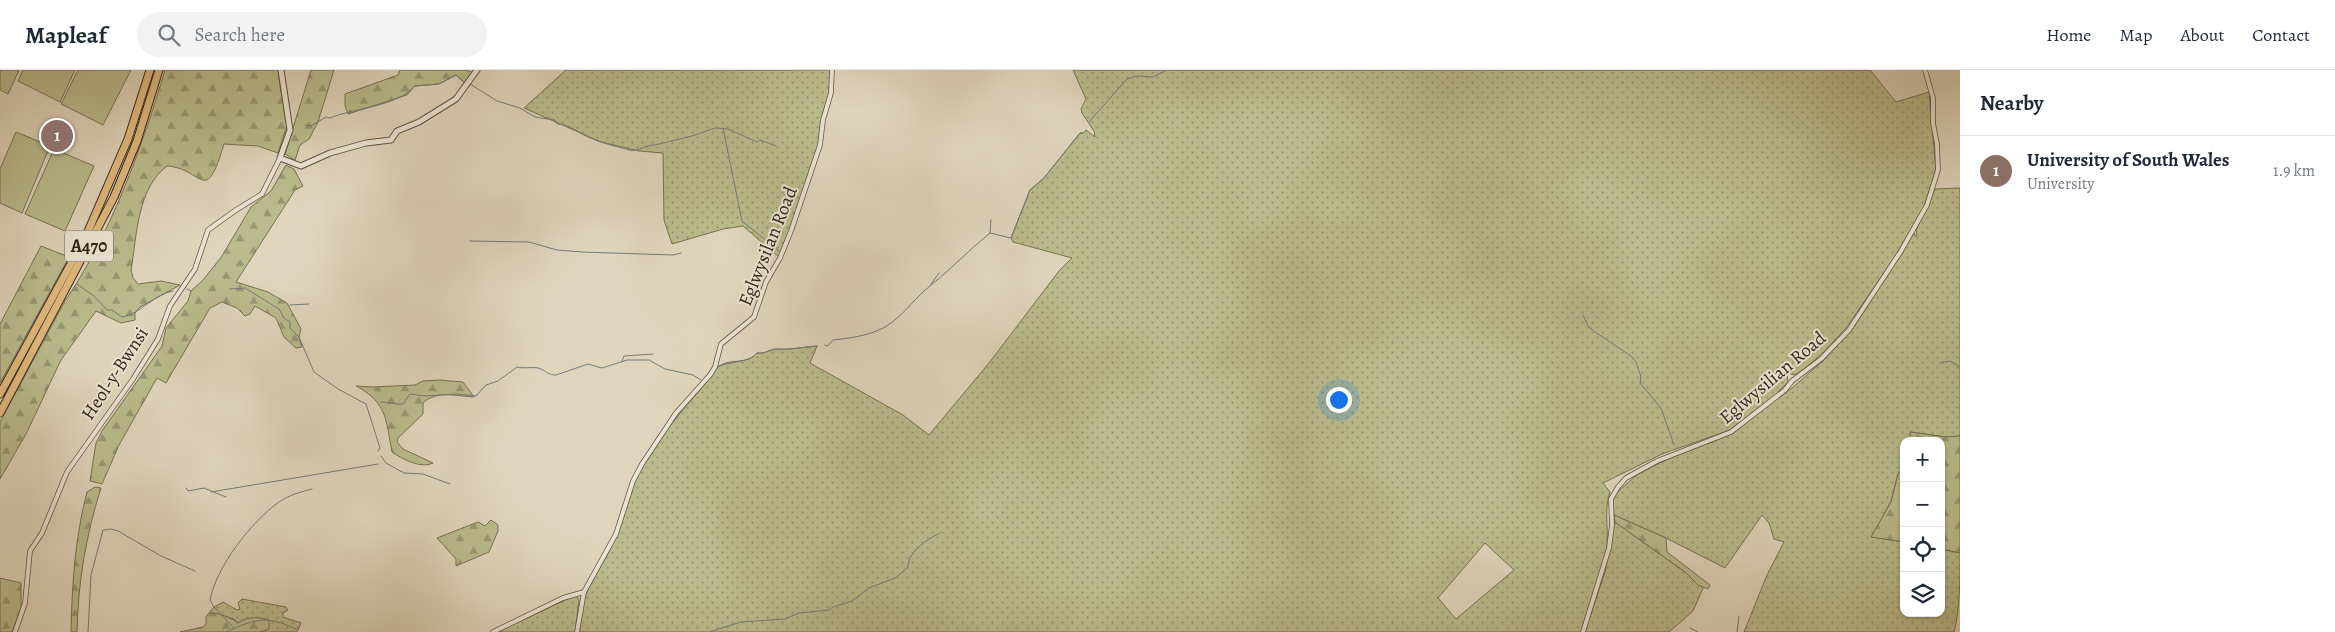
<!DOCTYPE html>
<meta charset="utf-8">
<style>
body{margin:0;font-family:Alegreya,serif;background:#f2f2f3;color:#1f2937}
.controls{position:absolute;right:15px;bottom:15px;display:grid;overflow:hidden;border-radius:10px;box-shadow:0 1px 4px #0004}
.controls button{width:45px;height:45px;display:grid;place-items:center;padding:0;border:0;border-bottom:1px solid #e0e1e3;background:#fff;color:#1f2937;font:25px sans-serif}
.you{position:absolute;left:1338px;top:329px;width:18px;height:18px;margin:-12px;border:4px solid #fff;border-radius:50%;background:#1a73e8;box-shadow:0 0 0 8px #1a73e833}
.badge{display:grid;place-items:center;width:32px;height:32px;border-radius:50%;background:#8f2418;color:#fff;font-size:16px;font-weight:700}
.pin{position:absolute;translate:-50% -50%;border:2px solid #fff;box-shadow:0 1px 5px #0006}
.list{margin:0;padding:0;list-style:none}
h2{display:flex;justify-content:space-between;align-items:center;height:65px;margin:0;padding:0 20px;font-size:21px}
h2 small{font-size:16px;font-weight:400;color:#747a83}
.list li{display:grid;grid-template-columns:32px 1fr auto;gap:15px;align-items:center;box-sizing:border-box;height:70px;padding:0 20px;border-top:1px solid #e0e1e3}
.list b{display:block;font-size:19px;white-space:nowrap}
.list p{margin:0;font-size:16px;white-space:nowrap;color:#747a83}
.list em{font-size:16px;font-style:normal;color:#747a83}
.icon{flex:none;width:28px;height:28px;fill:none;stroke:currentColor;stroke-width:2;stroke-linecap:round;stroke-linejoin:round}
.map{position:relative;flex:none;width:1960px;height:562px;overflow:hidden}
header{display:flex;align-items:center;gap:30px;box-sizing:border-box;height:70px;padding:0 25px;background:#fff;border-bottom:1px solid #e0e1e3}
header strong{font-size:24px}
nav{display:flex;gap:28px;margin-inline-start:auto;font-size:18px}
.search{width:350px;height:45px;background:#f2f2f3;display:flex;align-items:center;gap:12px;box-sizing:border-box;padding:0 18px;border-radius:28px;color:#747a83;font-size:19px}
main{display:flex}
aside{flex:1;background:#fff}
.map>svg:first-child{display:block}
.grass{fill:url(#grass-dots);stroke:#787054;fill-rule:evenodd}
.forest{fill:url(#forest-firs);stroke:#787054}
.garden{fill:#babb8c;stroke:#787054}
.lines{fill:none;stroke-linecap:round;stroke-linejoin:round}
.stream{stroke:#727c7c;stroke-width:1}
.minor-casing{stroke:#605243;stroke-width:5.5}
.tertiary-casing{stroke:#605243;stroke-width:7}
.trunk-casing{stroke:#35261b;stroke-width:9}
.minor{stroke:#ebe4d3;stroke-width:4}
.tertiary{stroke:#ebe4d3;stroke-width:5}
.trunk{stroke:#e0ba7e;stroke-width:7}
.labels{text-anchor:middle;stroke-width:4;stroke-linejoin:round;paint-order:stroke}
.shield{fill:#ebe4d3;stroke:#6c5f52;stroke-width:1}
.shield-label{font-size:18px;font-weight:bold;fill:#35261b}
.street-label{font-size:19px;fill:#35261b;stroke:#ebe4d3}
</style>
<header>
<strong>Mapleaf</strong>
<div class="search"><svg class="icon" aria-label="search" viewBox="0 0 24 24"><circle cx="10" cy="10" r="6"/><path d="M15 15l6 6"/></svg>Search here</div>
<nav><a>Home</a><a>Map</a><a>About</a><a>Contact</a></nav>
</header>
<main>
<div class="map">
<svg width="1960" height="562" viewBox="0 0 1960 562">
<defs>
<pattern id="grass-dots" width="8" height="8" patternUnits="userSpaceOnUse" patternTransform="scale(1.25)"><rect width="8" height="8" fill="#babb8c"/><path d="M2 2h.1M6 6h.1" fill="none" stroke="#989872" stroke-width="1.8" stroke-linecap="round"/></pattern>
<pattern id="forest-firs" width="22" height="20" patternUnits="userSpaceOnUse" patternTransform="scale(1.25)"><rect width="22" height="20" fill="#babb8c"/><path d="M5 1l3.5 6h-7zM16 11l3.5 6h-7z" fill="#989872"/></pattern>
</defs>
<rect width="100%" height="100%" fill="#e0d5bc"/>
<filter id="stains"><feTurbulence type="fractalNoise" baseFrequency=".004" numOctaves="4"/><feColorMatrix values="0 0 0 0 .2 0 0 0 0 .09 0 0 0 0 .02 0 0 0 .5 -.17"/></filter>
<radialGradient id="worn" r=".72"><stop offset=".6" stop-color="#630" stop-opacity="0"/><stop offset="1" stop-color="#630" stop-opacity=".3"/></radialGradient>
<g class="grass">
<path d="M566 0H832C831 26 822 49 820 75L780 188 743 156 723 159 672 174 664 150 663 83 639 81 601 72 524 38Z"/>
<path d="M1073 0H1870L1896 32 1929 22 1936 100 1923 139 1891 193 1846 258 1823 283 1803 300 1795 305 1787 303 1788 312 1770 330 1730 360 1662 384 1603 413 1610 422C1603 441 1610 463 1606 484 1600 510 1589 536 1581 562H580C576 527 601 501 614 471 621 455 624 437 631 420 648 382 673 350 700 320 706 314 713 300 719 296 731 288 748 295 757 283 767 284 770 279 777 279 790 280 804 277 817 276L810 293 903 345 929 365 989 293 1059 201 1072 188 1013 172 1011 168 1030 120 1044 108 1080 63H1083L1086 60 1095 67 1094 61 1082 43 1081 39 1086 29ZM1485 473 1514 500 1456 549 1438 528Z"/>
<path d="M1960 118V366L1946 367 1910 362 1911 371H1904V396L1898 404 1891 431 1872 467 1904 472V543H1941V479L1960 483C1960 509 1960 538 1954 562H1744L1767 505 1784 472 1774 469 1769 453 1762 445 1725 498 1666 468 1614 445 1613 431 1615 424 1638 404 1668 389 1727 366 1792 318 1824 290 1854 257 1914 163 1915 166H1917L1916 160 1935 119Z"/>
<path d="M1615 452 1685 502 1698 515 1704 516 1693 541 1669 562H1585L1605 502Z"/>
<path d="M576 525 579 530 575 562H497Z"/>
<path d="M242 529 286 537 288 540 283 543V547L301 553 297 562H260L269 559 266 549C258 549 246 547 238 553L234 549 209 543 214 537 223 532 237 540 240 539 238 533Z"/>
</g>
<g class="forest">
<path d="M165 0H280V16L287 55 278 83 258 76 224 74C205 138 203 98 167 96 137 119 137 165 131 200L133 208 138 214 161 211 180 215 140 237 135 243V250L121 253 96 241 61 290 26 364 0 409V352L65 231C111 164 142 77 165 0Z"/>
<path d="M311 0H334L318 52 309 69 300 75 295 90 285 84Z"/>
<path d="M400 0H465L472 2 465 13 456 5 439 14 415 16 407 25 348 44 345 36V24L398 5Z"/>
<path d="M286 95 294 99 303 116 295 120 236 212 268 222 287 233 301 259 299 267 302 277 296 278 284 267 276 248 255 236 250 244 245 246 237 238 222 232 210 238 166 313 157 308 119 375 102 414 90 411 96 373 102 361 162 276 166 258 188 231 191 221 203 210 222 186 251 137 271 121Z"/>
<path d="M41 176 69 187 0 313V254Z"/>
<path d="M439 310 463 312 474 327C456 326 437 320 423 333V344L398 368 397 372 403 379 433 393C420 399 403 389 392 382 386 350 387 332 356 316L372 317 415 315 423 311Z"/>
<path d="M1910 362 1946 367 1960 366V483L1941 479V371H1911Z"/>
<path d="M1904 396V472L1871 467 1891 432 1898 404Z"/>
<path d="M95 417 101 418C86 465 78 512 77 562H71C72 514 75 468 87 422Z"/>
<path d="M1614 445 1666 468 1667 482 1710 515 1708 519 1698 515 1685 502 1615 452Z"/>
<path d="M491 450 498 455V461L489 482 456 496V489L437 468 478 452 485 456Z"/>
<path d="M0 508 21 513V538L12 562H0Z"/>
<path d="M209 543C217 542 232 548 238 553 247 546 259 547 269 550V559L260 562H180L203 557 206 554V547Z"/>
</g>
<g class="garden">
<path d="M0 0H19L8 24 0 20Z"/>
<path d="M23 0H75L60 32 18 11Z"/>
<path d="M78 0H131L103 55 61 34Z"/>
<path d="M16 62 50 76 22 143 0 133V99Z"/>
<path d="M54 79 94 96 65 161 25 144Z"/>
</g>
<g class="lines">
<g class="stream">
<path d="M470 14 497 31 520 38 535 47 555 50 557 54C569 54 577 62 588 67 600 73 616 76 629 80 638 83 646 74 655 75L692 66 715 58 728 59 757 72 760 70 776 76"/>
<path d="M1089 52 1127 9 1137 6 1153 7 1167 0"/>
<path d="M305 55 311 56 326 47 330 48C354 38 396 37 415 16L439 14 456 5 465 13"/>
<path d="M723 58 742 151 779 181"/>
<path d="M990 163 991 150"/>
<path d="M470 171 529 172 557 180 582 182 673 185 681 183"/>
<path d="M77 214 94 226 107 240H112L122 247C139 245 154 224 173 221"/>
<path d="M931 214 939 203"/>
<path d="M187 219 191 221"/>
<path d="M230 219 245 218 279 239 284 248 290 252V258L299 267 314 302 338 319 366 334 380 378 378 381"/>
<path d="M290 235 309 234"/>
<path d="M1583 245 1588 256 1595 262 1631 286 1636 292 1641 307 1640 313 1661 338 1674 375"/>
<path d="M825 275 828 276 833 270C851 268 876 265 891 253 905 243 916 227 930 216 951 199 969 180 990 163L1011 168 1030 120 1044 108 1080 63H1083L1086 60"/>
<path d="M622 291 624 286 653 284"/>
<path d="M1940 293 1950 291 1960 297"/>
<path d="M717 297C730 291 749 293 757 283 765 284 770 279 777 279 790 280 804 277 817 276"/>
<path d="M381 332C389 332 395 335 403 334L410 324 425 326 456 324 476 326 486 315 498 311 517 297C525 299 535 296 541 299 547 302 549 305 556 305L588 294 602 298 627 290H649L665 299 693 305 701 310"/>
<path d="M381 386 386 393 404 403 423 404 450 414"/>
<path d="M186 418 188 421 204 418 226 427"/>
<path d="M211 422 378 394"/>
<path d="M234 558 214 537 210 530C216 497 252 451 279 432 289 425 300 422 312 419"/>
<path d="M1690 558 1698 562"/>
<path d="M88 562 91 505 103 460 111 459 118 461 161 486 195 501"/>
<path d="M226 562C254 549 267 545 296 559"/>
<path d="M709 562 741 552 785 549 799 543 829 540 833 537 852 531 869 518 895 508 908 497C908 482 927 469 940 463"/>
<path d="M1737 562 1739 546"/>
</g>
<g class="minor-casing">
<g id="minor">
<path d="M15 562 25 533 30 481 42 463 67 402 133 309 158 269 170 236 195 199 208 160 236 140 262 124 280 88"/>
<path d="M493 562 563 528 584 522"/>
<path d="M577 562 584 522 616 464 633 411 642 394 676 343 710 305 715 297 721 274 754 247 766 212 780 188 791 161 820 75 823 50 831 23 832 0"/>
<path d="M1583 562 1609 478 1612 455 1611 429 1618 417 1626 408 1657 391 1731 362 1785 320 1792 311 1821 289 1849 260 1901 181 1927 135 1938 100 1937 74 1933 53V28L1925 0"/>
</g>
</g>
<g class="tertiary-casing">
<path id="tertiary" d="M281 0 290 60 280 88 301 96 330 83 366 73 391 70 397 61 419 52 456 29 477 0"/>
</g>
<g class="trunk-casing">
<g id="trunk">
<path d="M0 324 86 166 128 69 150 0"/>
<path d="M0 343 114 127 137 71 159 0"/>
</g>
</g>
<use href="#minor" class="minor"/>
<use href="#tertiary" class="tertiary"/>
<use href="#trunk" class="trunk"/>
</g>
<g class="labels">
<rect class="shield" x="65" y="160.5" width="48" height="31" rx="4"/>
<g class="shield-label">
<text x="89" y="182">A470</text>
</g>
<g class="street-label">
<text transform="translate(767 176) rotate(-68)" y="7">Eglwysilan Road</text>
<text transform="translate(114 303) rotate(-57)" y="7">Heol-y-Bwnsi</text>
<text transform="translate(1772 307) rotate(-40)" y="7">Eglwysilian Road</text>
</g>
</g>
<rect width="100%" height="100%" filter="url(#stains)"/>
<rect width="100%" height="100%" fill="url(#worn)"/>
</svg>
<div class="controls">
<button>+</button>
<button>−</button>
<button><svg class="icon" aria-label="locate" viewBox="0 0 24 24"><circle cx="12" cy="12" r="6"/><path d="M12 2v4M12 18v4M2 12h4M18 12h4"/></svg></button>
<button><svg class="icon" aria-label="layers" viewBox="0 0 24 24"><path d="M12 4l9 5-9 5-9-5zM3 14l9 5 9-5"/></svg></button>
</div>
<div class="you"></div>
<div class="pin badge" style="left:57px;top:66px;background:#8d6e63">1</div>
</div>
<aside>
<h2>Nearby<small></small></h2>
<ul class="list">
<li><span class="badge" style="background:#8d6e63">1</span><div><b>University of South Wales</b><p>University</p></div><em>1.9 km</em></li>
</ul>
</aside>
</main>
